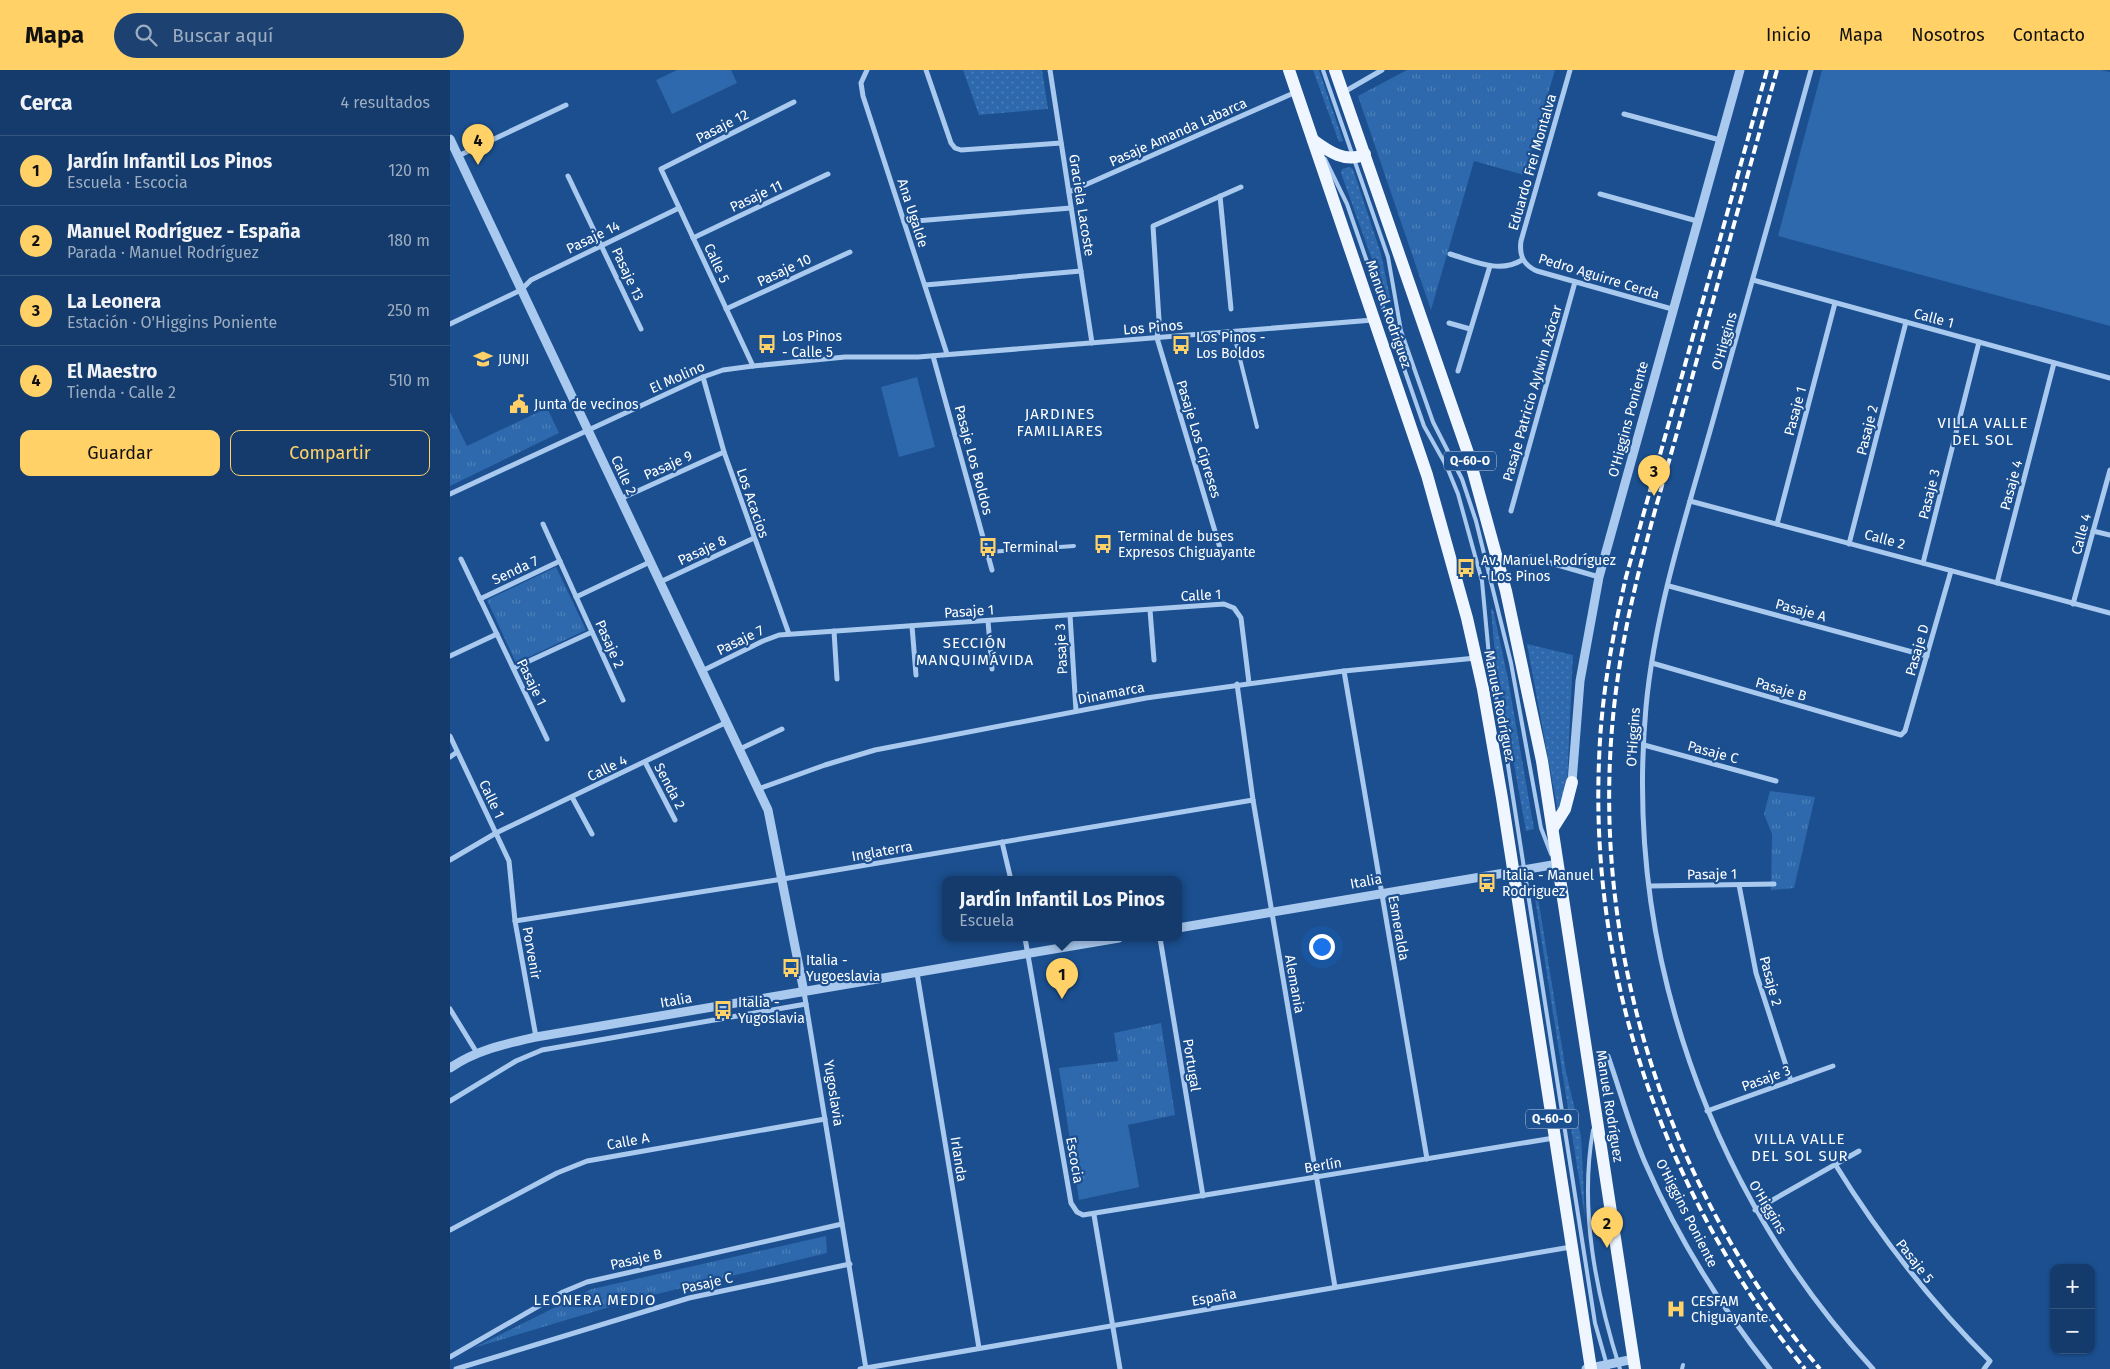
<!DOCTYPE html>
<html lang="es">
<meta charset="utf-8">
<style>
body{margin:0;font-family:"Fira Sans",sans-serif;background:#1d4271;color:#f1f3f6}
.controls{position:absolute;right:15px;bottom:15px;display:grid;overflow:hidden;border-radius:10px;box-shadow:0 1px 4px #0004}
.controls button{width:45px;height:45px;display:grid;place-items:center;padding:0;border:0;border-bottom:1px solid #33557e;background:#143b6b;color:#f1f3f6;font:25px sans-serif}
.you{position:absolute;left:871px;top:876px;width:18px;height:18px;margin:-12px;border:4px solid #fff;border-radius:50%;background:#1a73e8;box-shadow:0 0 0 8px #1a73e833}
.badge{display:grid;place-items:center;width:32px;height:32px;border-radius:50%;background:#ffd166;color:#111;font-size:16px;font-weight:700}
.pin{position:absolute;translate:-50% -41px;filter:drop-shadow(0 1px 2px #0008)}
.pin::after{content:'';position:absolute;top:26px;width:18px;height:15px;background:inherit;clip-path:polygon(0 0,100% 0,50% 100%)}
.popup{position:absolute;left:492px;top:806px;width:240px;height:65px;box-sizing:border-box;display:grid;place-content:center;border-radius:10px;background:#143b6b;filter:drop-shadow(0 1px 4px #0005);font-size:16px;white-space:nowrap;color:#9dadc1}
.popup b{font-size:19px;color:#f1f3f6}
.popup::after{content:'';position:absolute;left:50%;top:100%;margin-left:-10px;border:10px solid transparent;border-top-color:#143b6b}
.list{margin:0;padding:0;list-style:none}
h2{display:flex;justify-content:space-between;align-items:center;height:65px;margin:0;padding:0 20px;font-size:21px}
h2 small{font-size:16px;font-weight:400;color:#9dadc1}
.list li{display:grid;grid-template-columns:32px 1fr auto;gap:15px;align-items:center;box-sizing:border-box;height:70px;padding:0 20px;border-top:1px solid #33557e}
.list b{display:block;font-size:19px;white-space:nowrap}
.list p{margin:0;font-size:16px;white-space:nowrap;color:#9dadc1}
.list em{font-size:16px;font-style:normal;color:#9dadc1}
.actions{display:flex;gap:10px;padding:15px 20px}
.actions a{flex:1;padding:11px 0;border:1px solid #ffd166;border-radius:10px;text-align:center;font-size:18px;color:#ffd166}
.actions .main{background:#ffd166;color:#111}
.icon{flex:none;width:28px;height:28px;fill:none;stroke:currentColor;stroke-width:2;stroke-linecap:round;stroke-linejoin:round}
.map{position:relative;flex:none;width:1660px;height:1299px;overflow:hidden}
header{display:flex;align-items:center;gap:30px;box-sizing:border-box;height:70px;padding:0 25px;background:#ffd166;color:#111}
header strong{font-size:24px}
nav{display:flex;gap:28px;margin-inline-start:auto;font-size:18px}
.search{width:350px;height:45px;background:#1d4271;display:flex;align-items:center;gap:12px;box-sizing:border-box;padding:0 18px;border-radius:28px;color:#9dadc1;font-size:19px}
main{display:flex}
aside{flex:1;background:#143b6b}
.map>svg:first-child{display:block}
.grass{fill:url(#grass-dots)}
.park{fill:url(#park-tufts)}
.pitch{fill:#2e69ad}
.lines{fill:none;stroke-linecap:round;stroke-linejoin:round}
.service{stroke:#a9c9ee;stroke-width:4}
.minor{stroke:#a9c9ee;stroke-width:5}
.tertiary{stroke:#a9c9ee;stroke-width:9}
.primary{stroke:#f0f6ff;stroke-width:12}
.rail{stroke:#fff;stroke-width:4;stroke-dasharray:9 4;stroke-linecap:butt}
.labels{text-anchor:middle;stroke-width:4.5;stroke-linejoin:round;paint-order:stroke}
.shield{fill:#1b4f8f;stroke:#bbcadd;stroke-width:1}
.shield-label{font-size:12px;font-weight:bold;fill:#fff}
.street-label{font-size:14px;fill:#fff;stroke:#1b4f8f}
.poi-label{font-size:14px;fill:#fff;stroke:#1b4f8f;text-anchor:start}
.neighbourhood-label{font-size:15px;letter-spacing:1px;fill:#fff;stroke:#1b4f8f}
</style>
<header>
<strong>Mapa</strong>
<div class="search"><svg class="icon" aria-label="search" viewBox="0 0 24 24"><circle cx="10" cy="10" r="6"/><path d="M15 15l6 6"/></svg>Buscar aquí</div>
<nav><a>Inicio</a><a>Mapa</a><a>Nosotros</a><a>Contacto</a></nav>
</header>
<main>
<aside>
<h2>Cerca<small>4 resultados</small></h2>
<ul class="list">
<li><span class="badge">1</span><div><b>Jardín Infantil Los Pinos</b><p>Escuela · Escocia</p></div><em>120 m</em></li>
<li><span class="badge">2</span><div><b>Manuel Rodríguez - España</b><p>Parada · Manuel Rodríguez</p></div><em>180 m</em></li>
<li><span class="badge">3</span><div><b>La Leonera</b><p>Estación · O'Higgins Poniente</p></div><em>250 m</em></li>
<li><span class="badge">4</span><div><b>El Maestro</b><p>Tienda · Calle 2</p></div><em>510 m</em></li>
</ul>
<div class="actions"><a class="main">Guardar</a><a>Compartir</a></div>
</aside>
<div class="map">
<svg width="1660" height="1299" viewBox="0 0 1660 1299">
<defs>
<pattern id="grass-dots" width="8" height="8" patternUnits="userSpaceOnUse" patternTransform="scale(1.25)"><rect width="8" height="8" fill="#2e69ad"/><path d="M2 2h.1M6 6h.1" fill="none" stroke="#4d80b9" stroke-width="1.8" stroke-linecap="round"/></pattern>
<pattern id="park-tufts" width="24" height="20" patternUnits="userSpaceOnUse" patternTransform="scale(1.25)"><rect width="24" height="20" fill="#2e69ad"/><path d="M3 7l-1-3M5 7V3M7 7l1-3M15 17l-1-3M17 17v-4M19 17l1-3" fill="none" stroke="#4d80b9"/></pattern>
</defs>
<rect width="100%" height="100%" fill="#1b4f8f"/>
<g class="grass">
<path d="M513 0H592L598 39 529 45Z"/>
<path d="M863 0H869L893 71 889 72Z"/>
<path d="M900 97 903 99 931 184 941 232 938 234 891 103 892 99Z"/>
<path d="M1043 539 1058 609 1084 759 1076 761 1046 595 1041 540Z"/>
<path d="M1077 574 1123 585 1117 716 1108 742Z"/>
<path d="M1087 821 1116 1002 1131 1066 1135 1147 1084 822Z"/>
</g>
<g class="park">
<path d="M957 0H1105L1074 105 1024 91 981 240 908 26Z"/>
<path d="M97 338 109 363 0 416V342L17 376Z"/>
<path d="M106 497 136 560 66 593 37 530Z"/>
<path d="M1320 721 1365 727 1344 818 1321 820 1322 764 1314 744Z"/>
<path d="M711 953 725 1045 678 1055 689 1117 629 1130 609 998 668 991 664 963Z"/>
<path d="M376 1166 377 1183 186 1229 23 1278 142 1219Z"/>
</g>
<g class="pitch">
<path d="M227 0H281L287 13 222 44 206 10Z"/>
<path d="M1372 0H1651L1660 2V256L1328 166Z"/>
<path d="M467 307 485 377 449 387 431 317Z"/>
<path d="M676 1046 689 1117 639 1126 626 1055Z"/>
</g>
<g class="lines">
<g class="service">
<path d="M873 0 938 187 951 261 983 352 1012 409 1026 451 1061 593 1091 758 1101 784"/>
<path d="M875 89 897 134 974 356 997 397 1008 424 1032 511 1039 586 1057 689 1145 1253 1158 1299"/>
<path d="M783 261 807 357"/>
<path d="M538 482 624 476"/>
<path d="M1143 1060C1129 1140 1146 1223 1170 1299"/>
<path d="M1232 1299 1233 1295"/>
</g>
<g class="minor">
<path d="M417 0 411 13 413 26 497 284"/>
<path d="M476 0 501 73 505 78 511 80 611 73"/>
<path d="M600 0 642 273"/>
<path d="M1120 0 1071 171C1069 185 1073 195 1087 201L1222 239"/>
<path d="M1361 0C1328 118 1296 236 1262 354 1236 446 1205 541 1196 637 1174 879 1259 1121 1423 1299"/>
<path d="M894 22 932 0"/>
<path d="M1174 44 1270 70"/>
<path d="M8 86 116 35"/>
<path d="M118 106 191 259"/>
<path d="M619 122 846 22"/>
<path d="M1150 124 1247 151"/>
<path d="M770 126 781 239"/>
<path d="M454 152 621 138"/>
<path d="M243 168 378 104"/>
<path d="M1000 184C1024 191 1049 204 1072 190"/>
<path d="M1303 210 1660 308"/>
<path d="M475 215 631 201"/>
<path d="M276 239 400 182"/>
<path d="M999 253 1020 259"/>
<path d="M0 254 71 220 81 210 229 138"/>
<path d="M483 286 542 500"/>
<path d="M303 296 211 99 344 32"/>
<path d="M1008 301 1040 196"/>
<path d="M253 307 274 382 339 564"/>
<path d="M0 424 253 307 273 300 303 296 395 287H468L923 250"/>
<path d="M170 429 274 382"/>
<path d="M1240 431 1660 543"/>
<path d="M1061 441 1125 212"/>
<path d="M93 454 173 630"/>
<path d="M1327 454 1385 233"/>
<path d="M1643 461 1660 465"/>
<path d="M1399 474 1456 252"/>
<path d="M770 478 707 268 709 250 703 156 791 117"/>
<path d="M1080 487 1149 507"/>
<path d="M11 489 97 669"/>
<path d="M1473 493 1529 272"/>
<path d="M210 512 304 468"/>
<path d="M1547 513 1604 293"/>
<path d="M1219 516 1477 586"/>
<path d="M126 527 200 492"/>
<path d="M30 529 110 491"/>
<path d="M1623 534 1660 400"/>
<path d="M700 540 704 590"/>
<path d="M620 545 626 641"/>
<path d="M538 551 542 599"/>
<path d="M462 556 466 605"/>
<path d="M384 561 387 609"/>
<path d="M0 586 47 564"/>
<path d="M1202 593 1451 665 1455 661 1501 501"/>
<path d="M64 598 142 562"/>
<path d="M252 601 313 571 329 565 774 534 784 538 791 548 799 613"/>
<path d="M894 601 977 1089"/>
<path d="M787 614 803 730 885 1217"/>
<path d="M0 666 59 791 65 851 86 967"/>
<path d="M1194 675 1326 711"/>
<path d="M290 679 332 659"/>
<path d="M0 687 7 682"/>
<path d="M195 692 225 750"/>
<path d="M308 719 375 695 425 680 696 628 894 601 1026 588"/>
<path d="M122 727 142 764"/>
<path d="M552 772 561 810"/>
<path d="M0 790 46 763 277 652"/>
<path d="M1289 815 1306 903 1341 1011"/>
<path d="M1200 816 1324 814"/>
<path d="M65 851 333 809 803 730"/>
<path d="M575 868 621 1133 627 1142 633 1145 1104 1068"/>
<path d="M710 868 753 1126"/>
<path d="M467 903 529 1278"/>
<path d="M354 922 416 1299"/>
<path d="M0 939 27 983"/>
<path d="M1158 986C1171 1023 1181 1062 1197 1097 1229 1170 1271 1237 1320 1299"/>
<path d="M0 1031 66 991 92 980 356 934"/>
<path d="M1257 1041 1383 996"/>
<path d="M1385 1094C1430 1167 1480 1231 1540 1291L1534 1299"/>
<path d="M1305 1140 1409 1081"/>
<path d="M644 1145 670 1299"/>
<path d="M0 1160 107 1103 137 1091 375 1049"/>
<path d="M0 1287 113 1222 137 1212 392 1154"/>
<path d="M6 1299 239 1228 400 1194"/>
<path d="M410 1299 1121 1177"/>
</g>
<g class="tertiary">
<path d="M0 69 318 740 354 922"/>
<path d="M1122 712 1130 611 1149 507 1290 0"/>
<path d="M728 858 1108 794"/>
<path d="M0 998C26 980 55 974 86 967L669 868"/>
<path d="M1136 1299 1184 1289"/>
</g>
<g class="primary">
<path d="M839 0 977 405 1017 548 1033 619 1052 728 1141 1299"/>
<path d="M885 0 1018 383 1056 521 1092 691 1185 1299"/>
<path d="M863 70C878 81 896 94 915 84"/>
<path d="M1103 758 1115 739 1122 712"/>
</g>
<g class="rail">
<path d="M1317 0 1176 507C1162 568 1151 628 1149 691 1140 911 1217 1129 1355 1299"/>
<path d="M1327 0C1294 117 1262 234 1230 352 1206 438 1179 524 1167 613 1133 857 1211 1112 1370 1299"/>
</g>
</g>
<defs>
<g id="bus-bare" transform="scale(1.5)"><path d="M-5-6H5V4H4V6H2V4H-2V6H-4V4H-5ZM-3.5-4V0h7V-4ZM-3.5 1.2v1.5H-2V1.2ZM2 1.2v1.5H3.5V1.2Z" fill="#ffd166" stroke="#1b4f8f" stroke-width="2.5" paint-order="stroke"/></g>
<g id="school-bare" transform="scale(1.5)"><path d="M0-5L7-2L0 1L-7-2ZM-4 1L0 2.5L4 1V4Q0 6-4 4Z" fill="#ffd166" stroke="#1b4f8f" stroke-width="2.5" paint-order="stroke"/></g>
<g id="civic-bare" transform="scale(1.5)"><path d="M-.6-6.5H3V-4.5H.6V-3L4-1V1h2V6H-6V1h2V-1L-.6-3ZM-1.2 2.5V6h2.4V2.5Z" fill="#ffd166" stroke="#1b4f8f" stroke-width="2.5" paint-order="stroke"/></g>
<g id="hospital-bare" transform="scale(1.5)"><path d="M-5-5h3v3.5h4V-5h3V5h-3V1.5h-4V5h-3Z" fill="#ffd166" stroke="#1b4f8f" stroke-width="2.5" paint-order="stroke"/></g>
</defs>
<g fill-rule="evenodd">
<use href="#bus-bare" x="317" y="274"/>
<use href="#bus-bare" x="731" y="275"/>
<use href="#school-bare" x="33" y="289"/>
<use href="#civic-bare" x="69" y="334"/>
<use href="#bus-bare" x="653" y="474"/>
<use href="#bus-bare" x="538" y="477"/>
<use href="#bus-bare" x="1016" y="498"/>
<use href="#bus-bare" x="1037" y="813"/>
<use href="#bus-bare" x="341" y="898"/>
<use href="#bus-bare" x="273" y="940"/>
<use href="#hospital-bare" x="1226" y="1239"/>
</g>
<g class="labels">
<g class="shield">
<rect x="994" y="381.5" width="52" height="19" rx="4"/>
<rect x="1076" y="1039.5" width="52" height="19" rx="4"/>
</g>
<g class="shield-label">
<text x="1020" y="395">Q-60-O</text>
<text x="1102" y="1053">Q-60-O</text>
</g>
<g class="street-label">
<text transform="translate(272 56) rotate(-27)" y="5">Pasaje 12</text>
<text transform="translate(728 62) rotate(-24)" y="5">Pasaje Amanda Labarca</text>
<text transform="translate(1082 92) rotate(-74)" y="5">Eduardo Frei Montalva</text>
<text transform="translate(306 126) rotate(-25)" y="5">Pasaje 11</text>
<text transform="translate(632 135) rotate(81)" y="5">Graciela Lacoste</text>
<text transform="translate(463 143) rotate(72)" y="5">Ana Ugalde</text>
<text transform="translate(143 167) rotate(-26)" y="5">Pasaje 14</text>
<text transform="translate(267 193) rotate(65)" y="5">Calle 5</text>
<text transform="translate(334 200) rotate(-25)" y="5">Pasaje 10</text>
<text transform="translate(178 204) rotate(65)" y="5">Pasaje 13</text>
<text transform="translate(1149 206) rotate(17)" y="5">Pedro Aguirre Cerda</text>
<text transform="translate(939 244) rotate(71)" y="5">Manuel Rodríguez</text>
<text transform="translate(1484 248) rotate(15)" y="5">Calle 1</text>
<text transform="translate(703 257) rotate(-5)" y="5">Los Pinos</text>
<text transform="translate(1274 271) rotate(-74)" y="5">O'Higgins</text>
<text transform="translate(227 307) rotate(-24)" y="5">El Molino</text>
<text transform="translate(1082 323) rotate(-74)" y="5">Pasaje Patricio Aylwin Azócar</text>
<text transform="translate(1345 341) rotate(-75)" y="5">Pasaje 1</text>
<text transform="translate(1178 349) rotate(-75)" y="5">O'Higgins Poniente</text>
<text transform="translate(1417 360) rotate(-76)" y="5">Pasaje 2</text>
<text transform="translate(749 369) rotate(73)" y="5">Pasaje Los Cipreses</text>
<text transform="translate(524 390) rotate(75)" y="5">Pasaje Los Boldos</text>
<text transform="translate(218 395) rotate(-24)" y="5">Pasaje 9</text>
<text transform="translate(174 405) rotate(65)" y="5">Calle 2</text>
<text transform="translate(1561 415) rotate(-75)" y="5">Pasaje 4</text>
<text transform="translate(1479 424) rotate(-76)" y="5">Pasaje 3</text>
<text transform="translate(303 433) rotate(71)" y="5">Los Acacios</text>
<text transform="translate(1631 464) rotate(-75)" y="5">Calle 4</text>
<text transform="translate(1435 469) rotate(15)" y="5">Calle 2</text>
<text transform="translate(252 480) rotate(-25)" y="5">Pasaje 8</text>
<text transform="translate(65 500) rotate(-25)" y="5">Senda 7</text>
<text transform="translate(751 525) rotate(-3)" y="5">Calle 1</text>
<text transform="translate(1351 540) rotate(15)" y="5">Pasaje A</text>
<text transform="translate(519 541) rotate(-4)" y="5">Pasaje 1</text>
<text transform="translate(290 570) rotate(-26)" y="5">Pasaje 7</text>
<text transform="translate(160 574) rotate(66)" y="5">Pasaje 2</text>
<text transform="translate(611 579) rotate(-93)" y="5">Pasaje 3</text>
<text transform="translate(1467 580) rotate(-74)" y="5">Pasaje D</text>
<text transform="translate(82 612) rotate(64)" y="5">Pasaje 1</text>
<text transform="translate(1331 619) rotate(16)" y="5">Pasaje B</text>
<text transform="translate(661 623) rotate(-11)" y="5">Dinamarca</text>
<text transform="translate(1050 636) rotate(79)" y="5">Manuel Rodríguez</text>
<text transform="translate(1183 667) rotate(-86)" y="5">O'Higgins</text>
<text transform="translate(1263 682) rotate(15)" y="5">Pasaje C</text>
<text transform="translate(157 698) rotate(-26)" y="5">Calle 4</text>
<text transform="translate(220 716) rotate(62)" y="5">Senda 2</text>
<text transform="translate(42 729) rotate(65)" y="5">Calle 1</text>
<text transform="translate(432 781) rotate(-10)" y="5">Inglaterra</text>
<text transform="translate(1262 804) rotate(-1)" y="5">Pasaje 1</text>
<text transform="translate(916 811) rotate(-10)" y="5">Italia</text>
<text transform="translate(949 858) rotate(80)" y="5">Esmeralda</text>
<text transform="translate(82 883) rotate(80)" y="5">Porvenir</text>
<text transform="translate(1321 911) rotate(75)" y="5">Pasaje 2</text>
<text transform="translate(845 914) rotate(80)" y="5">Alemania</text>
<text transform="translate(226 930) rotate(-10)" y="5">Italia</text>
<text transform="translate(742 995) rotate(81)" y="5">Portugal</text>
<text transform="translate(1316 1008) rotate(-20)" y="5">Pasaje 3</text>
<text transform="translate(384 1023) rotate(81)" y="5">Yugoslavia</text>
<text transform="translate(1160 1036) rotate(81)" y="5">Manuel Rodríguez</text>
<text transform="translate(178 1071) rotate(-10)" y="5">Calle A</text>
<text transform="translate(509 1089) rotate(81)" y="5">Irlanda</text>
<text transform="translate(625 1090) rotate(80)" y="5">Escocia</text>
<text transform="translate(873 1095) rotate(-9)" y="5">Berlín</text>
<text transform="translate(1318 1137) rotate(59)" y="5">O'Higgins</text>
<text transform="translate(1237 1143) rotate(63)" y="5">O'Higgins Poniente</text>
<text transform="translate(186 1189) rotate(-13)" y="5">Pasaje B</text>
<text transform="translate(1465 1191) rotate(52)" y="5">Pasaje 5</text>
<text transform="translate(257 1213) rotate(-13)" y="5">Pasaje C</text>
<text transform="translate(764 1227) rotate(-10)" y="5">España</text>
</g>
<g class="poi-label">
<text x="332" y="271">Los Pinos<tspan x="332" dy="16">- Calle 5</tspan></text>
<text x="746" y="272">Los Pinos -<tspan x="746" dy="16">Los Boldos</tspan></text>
<text x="48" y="294">JUNJI</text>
<text x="84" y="339">Junta de vecinos</text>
<text x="668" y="471">Terminal de buses<tspan x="668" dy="16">Expresos Chiguayante</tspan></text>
<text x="553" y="482">Terminal</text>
<text x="1031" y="495">Av. Manuel Rodríguez<tspan x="1031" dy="16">- Los Pinos</tspan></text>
<text x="1052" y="810">Italia - Manuel<tspan x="1052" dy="16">Rodriguez</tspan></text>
<text x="356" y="895">Italia -<tspan x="356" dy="16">Yugoeslavia</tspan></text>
<text x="288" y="937">Italia -<tspan x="288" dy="16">Yugoslavia</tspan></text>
<text x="1241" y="1236">CESFAM<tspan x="1241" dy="16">Chiguayante</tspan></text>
</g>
<g class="neighbourhood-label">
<text x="610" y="349">JARDINES<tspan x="610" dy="17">FAMILIARES</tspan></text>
<text x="1533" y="358">VILLA VALLE<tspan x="1533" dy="17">DEL SOL</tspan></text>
<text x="525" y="578">SECCIÓN<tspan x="525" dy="17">MANQUIMÁVIDA</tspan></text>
<text x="1350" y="1074">VILLA VALLE<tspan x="1350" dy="17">DEL SOL SUR</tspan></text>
<text x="145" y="1235">LEONERA MEDIO</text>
</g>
</g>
</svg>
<div class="controls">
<button>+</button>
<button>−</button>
</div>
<div class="you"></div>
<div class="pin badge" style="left:612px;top:929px">1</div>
<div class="popup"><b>Jardín Infantil Los Pinos</b>Escuela</div>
<div class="pin badge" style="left:1157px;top:1178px">2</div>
<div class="pin badge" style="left:1204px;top:426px">3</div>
<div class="pin badge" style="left:28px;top:95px">4</div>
</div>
</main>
